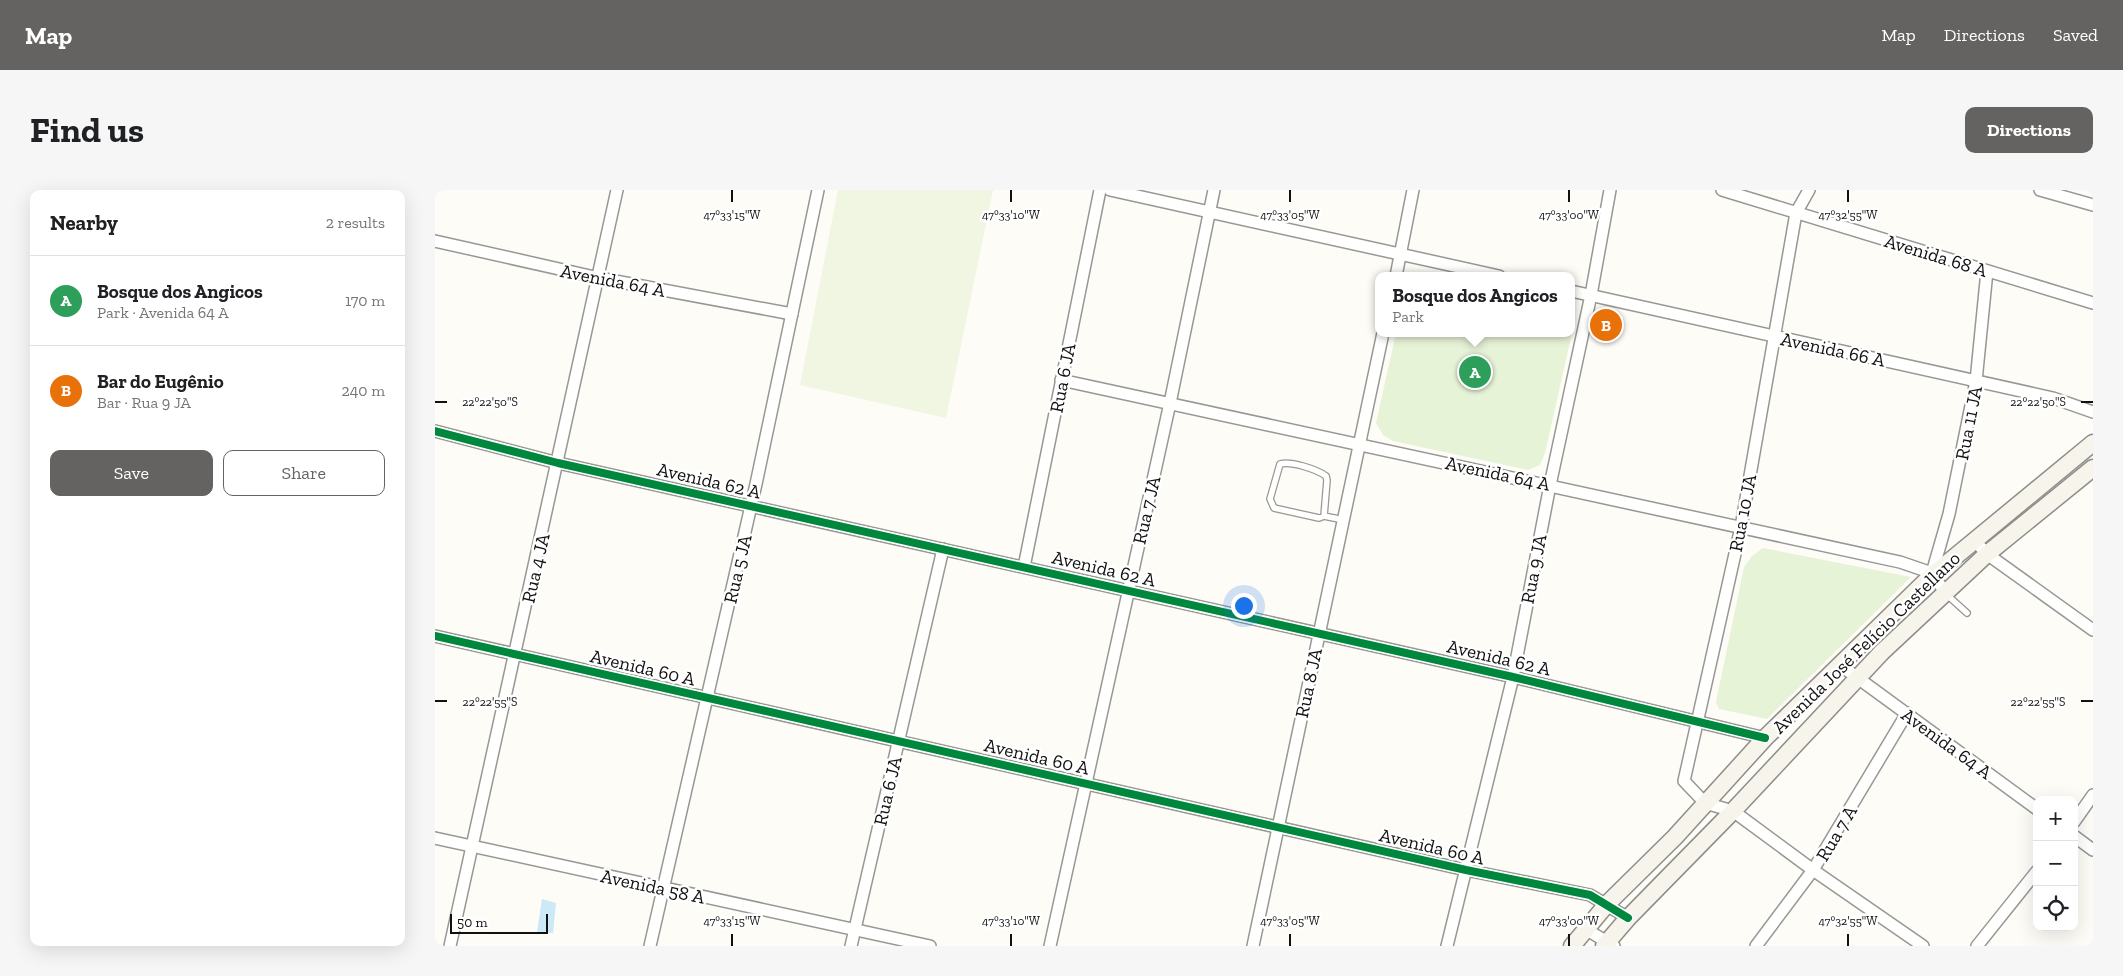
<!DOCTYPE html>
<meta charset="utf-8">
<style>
body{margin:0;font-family:"Zilla Slab",serif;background:#f6f6f6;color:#202124}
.controls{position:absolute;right:15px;bottom:15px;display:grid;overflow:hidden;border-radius:10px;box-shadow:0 5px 20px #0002}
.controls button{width:45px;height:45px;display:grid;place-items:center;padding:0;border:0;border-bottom:1px solid #e0e0e0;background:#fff;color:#202124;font:25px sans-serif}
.scale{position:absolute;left:15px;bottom:12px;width:98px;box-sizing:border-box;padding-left:5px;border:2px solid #111;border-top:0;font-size:14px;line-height:18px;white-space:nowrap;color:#111;-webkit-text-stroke:4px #fff;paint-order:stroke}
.you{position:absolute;left:808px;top:415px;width:18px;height:18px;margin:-12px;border:4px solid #fff;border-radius:50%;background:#1a73e8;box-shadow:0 0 0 8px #1a73e833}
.badge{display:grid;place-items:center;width:32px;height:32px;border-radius:50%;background:#646362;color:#fff;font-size:16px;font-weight:700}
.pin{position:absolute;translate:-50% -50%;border:2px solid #fff;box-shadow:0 1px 5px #0006}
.popup{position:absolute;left:940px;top:82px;width:200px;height:65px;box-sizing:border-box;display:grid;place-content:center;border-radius:10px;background:#fff;filter:drop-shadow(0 1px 4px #0005);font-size:16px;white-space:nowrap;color:#757577}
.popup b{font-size:19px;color:#202124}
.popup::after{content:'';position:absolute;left:50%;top:100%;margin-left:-10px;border:10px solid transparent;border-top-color:#fff}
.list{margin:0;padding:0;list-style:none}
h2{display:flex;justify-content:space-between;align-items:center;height:65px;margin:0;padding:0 20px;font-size:21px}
h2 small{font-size:16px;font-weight:400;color:#757577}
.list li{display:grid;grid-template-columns:32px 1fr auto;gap:15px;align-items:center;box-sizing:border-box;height:90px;padding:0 20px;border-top:1px solid #e0e0e0}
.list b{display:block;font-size:19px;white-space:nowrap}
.list p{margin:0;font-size:16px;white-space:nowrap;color:#757577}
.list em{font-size:16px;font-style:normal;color:#757577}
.actions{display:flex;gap:10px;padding:15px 20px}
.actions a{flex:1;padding:11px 0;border:1px solid #646362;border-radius:10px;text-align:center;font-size:18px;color:#646362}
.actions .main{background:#646362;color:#fff}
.icon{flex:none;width:28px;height:28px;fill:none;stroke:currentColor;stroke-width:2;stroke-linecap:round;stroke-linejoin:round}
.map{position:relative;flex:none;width:1658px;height:756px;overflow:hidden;border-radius:10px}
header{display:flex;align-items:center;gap:30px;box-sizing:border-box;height:70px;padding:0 25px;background:#646362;color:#fff}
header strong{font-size:24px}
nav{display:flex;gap:28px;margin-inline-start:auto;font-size:18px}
.intro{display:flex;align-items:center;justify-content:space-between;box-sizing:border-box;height:120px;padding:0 30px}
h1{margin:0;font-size:35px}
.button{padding:12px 22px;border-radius:10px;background:#646362;color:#fff;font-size:18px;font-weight:700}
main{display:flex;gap:30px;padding:0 30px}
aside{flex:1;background:#fff;border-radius:10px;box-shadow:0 5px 20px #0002}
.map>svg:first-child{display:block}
.green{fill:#e7f3d7}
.pitch{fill:#f0f6e1}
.water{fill:#cde8f7}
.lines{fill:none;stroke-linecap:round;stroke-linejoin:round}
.lane-casing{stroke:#979795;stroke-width:8}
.street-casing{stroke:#979795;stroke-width:14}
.secondary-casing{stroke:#8e8d8b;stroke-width:19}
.lane{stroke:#fffffe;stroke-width:5.5}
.street{stroke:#fffffe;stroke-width:11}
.secondary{stroke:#f6f4eb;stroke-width:16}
.cycleway-casing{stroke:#fff;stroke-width:11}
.cycleway{stroke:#00873e;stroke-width:8}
.ticks{fill:none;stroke:#111;stroke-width:2}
.labels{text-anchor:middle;stroke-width:5;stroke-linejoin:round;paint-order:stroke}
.street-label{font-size:19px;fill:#111;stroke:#fff}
.ticks-label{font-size:12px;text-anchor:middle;fill:#111;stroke:#fff;stroke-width:5;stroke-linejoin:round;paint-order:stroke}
</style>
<header>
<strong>Map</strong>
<nav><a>Map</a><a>Directions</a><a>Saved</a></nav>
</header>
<div class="intro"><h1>Find us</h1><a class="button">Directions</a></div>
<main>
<aside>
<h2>Nearby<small>2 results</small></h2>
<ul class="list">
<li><span class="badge" style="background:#2e9e5b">A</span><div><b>Bosque dos Angicos</b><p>Park · Avenida 64 A</p></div><em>170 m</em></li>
<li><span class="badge" style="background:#e8710a">B</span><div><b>Bar do Eugênio</b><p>Bar · Rua 9 JA</p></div><em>240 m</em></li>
</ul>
<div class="actions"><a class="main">Save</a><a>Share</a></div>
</aside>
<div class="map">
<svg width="1658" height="756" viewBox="0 0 1658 756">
<rect width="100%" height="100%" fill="#fdfcf7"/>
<g class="green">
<path d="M1136 124 1140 130 1110 263 1105 275 1093 280 958 251 948 245 941 233 961 143H1136Z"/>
<path d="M1328 358 1476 387 1332 529 1284 519 1281 512 1309 377 1317 366Z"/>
</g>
<path class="pitch" d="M403 0H558L511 228 365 195Z"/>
<path class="water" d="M107 709 121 713 118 743 102 742Z"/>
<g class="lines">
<g class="lane-casing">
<g id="lane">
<path d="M889 326 892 290 891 286C881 279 856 271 845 274L835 309 839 318 884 328 889 326 909 330"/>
<path d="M1511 404 1532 423"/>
</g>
</g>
<g class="street-casing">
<g id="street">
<path d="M675 0 1064 86"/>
<path d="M1287 0 1658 113"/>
<path d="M1374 0 1361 23 1306 337 1249 591 1270 613 1298 621 1378 680 1488 756"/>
<path d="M1605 0 1658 15"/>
<path d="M0 51 164 88 357 124"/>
<path d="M961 86 978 0"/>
<path d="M1136 101 1618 208 1658 222"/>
<path d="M626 190 1465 372 1497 383 1511 404"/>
<path d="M0 241 123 273 1078 487 1330 548"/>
<path d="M1539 350 1552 364 1658 440"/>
<path d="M589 377 665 0"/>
<path d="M1497 383 1514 324 1541 191 1552 81"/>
<path d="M0 446 1031 680 1155 705 1193 728"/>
<path d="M1405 475 1602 619"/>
<path d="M1639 632 1658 605"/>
<path d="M1639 646 1658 660"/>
<path d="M0 648 495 756"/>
<path d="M1152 740 1179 756"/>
<path d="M15 756 182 0"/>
<path d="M215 756 321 294 383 0"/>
<path d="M416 756 508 359"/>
<path d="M615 756 735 213 779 0"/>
<path d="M818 756 948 143"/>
<path d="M1012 756 1078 487 1115 295 1156 105 1175 0"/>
<path d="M1321 756 1378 680 1472 523"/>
<path d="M1542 756 1602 681"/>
</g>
</g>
<g class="secondary-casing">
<g id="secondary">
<path d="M1137 756 1172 714 1240 647 1330 548 1493 389 1658 253"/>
<path d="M1169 756 1193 728 1298 621 1447 462 1552 364 1658 278"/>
</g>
</g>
<use href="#lane" class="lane"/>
<use href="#street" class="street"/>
<use href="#secondary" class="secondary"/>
<g class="cycleway-casing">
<g id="cycleway">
<path d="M0 241 123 273 1078 487 1330 548"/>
<path d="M0 446 1031 680 1155 705 1193 728"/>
</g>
</g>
<use href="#cycleway" class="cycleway"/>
</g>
<path class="ticks" d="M297 0V12M576 0V12M855 0V12M1134 0V12M1413 0V12M0 212H12M1646 212H1658M0 511H12M1646 511H1658M297 744V756M576 744V756M855 744V756M1134 744V756M1413 744V756"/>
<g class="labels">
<g class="street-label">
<text transform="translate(1501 65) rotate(17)" y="7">Avenida 68 A</text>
<text transform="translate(178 90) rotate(11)" y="7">Avenida 64 A</text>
<text transform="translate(1398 159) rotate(12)" y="7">Avenida 66 A</text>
<text transform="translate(627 188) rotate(-79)" y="7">Rua 6 JA</text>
<text transform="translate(1533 233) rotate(-79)" y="7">Rua 11 JA</text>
<text transform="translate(1063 283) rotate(12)" y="7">Avenida 64 A</text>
<text transform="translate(274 290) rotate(13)" y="7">Avenida 62 A</text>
<text transform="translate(711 320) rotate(-77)" y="7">Rua 7 JA</text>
<text transform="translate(1307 323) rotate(-79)" y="7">Rua 10 JA</text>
<text transform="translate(100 378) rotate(-77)" y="7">Rua 4 JA</text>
<text transform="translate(669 378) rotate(13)" y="7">Avenida 62 A</text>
<text transform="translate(302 379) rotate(-77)" y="7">Rua 5 JA</text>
<text transform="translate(1098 379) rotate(-79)" y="7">Rua 9 JA</text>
<text transform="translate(1431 452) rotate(-44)" y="7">Avenida José Felício Castellano</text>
<text transform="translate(1064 467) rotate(13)" y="7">Avenida 62 A</text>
<text transform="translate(208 477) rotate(13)" y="7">Avenida 60 A</text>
<text transform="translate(873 493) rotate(-78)" y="7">Rua 8 JA</text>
<text transform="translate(1512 553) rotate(36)" y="7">Avenida 64 A</text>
<text transform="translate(602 566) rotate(13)" y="7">Avenida 60 A</text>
<text transform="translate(452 601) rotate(-77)" y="7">Rua 6 JA</text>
<text transform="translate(1401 643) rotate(-59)" y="7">Rua 7 A</text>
<text transform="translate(997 656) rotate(13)" y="7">Avenida 60 A</text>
<text transform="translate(218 696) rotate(12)" y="7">Avenida 58 A</text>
</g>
</g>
<g class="ticks-label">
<text x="297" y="29">47°33'15"W</text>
<text x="576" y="29">47°33'10"W</text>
<text x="855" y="29">47°33'05"W</text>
<text x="1134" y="29">47°33'00"W</text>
<text x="1413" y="29">47°32'55"W</text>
<text x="55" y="216">22°22'50"S</text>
<text x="1603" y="216">22°22'50"S</text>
<text x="55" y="516">22°22'55"S</text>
<text x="1603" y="516">22°22'55"S</text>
<text x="297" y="735">47°33'15"W</text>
<text x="576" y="735">47°33'10"W</text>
<text x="855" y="735">47°33'05"W</text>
<text x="1134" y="735">47°33'00"W</text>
<text x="1413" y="735">47°32'55"W</text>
</g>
</svg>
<div class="controls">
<button>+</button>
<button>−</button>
<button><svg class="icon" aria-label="locate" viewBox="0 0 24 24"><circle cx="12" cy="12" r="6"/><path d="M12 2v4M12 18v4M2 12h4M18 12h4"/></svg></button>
</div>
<div class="scale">50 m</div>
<div class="you"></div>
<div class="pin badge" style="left:1040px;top:182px;background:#2e9e5b">A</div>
<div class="popup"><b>Bosque dos Angicos</b>Park</div>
<div class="pin badge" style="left:1171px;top:135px;background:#e8710a">B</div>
</div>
</main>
